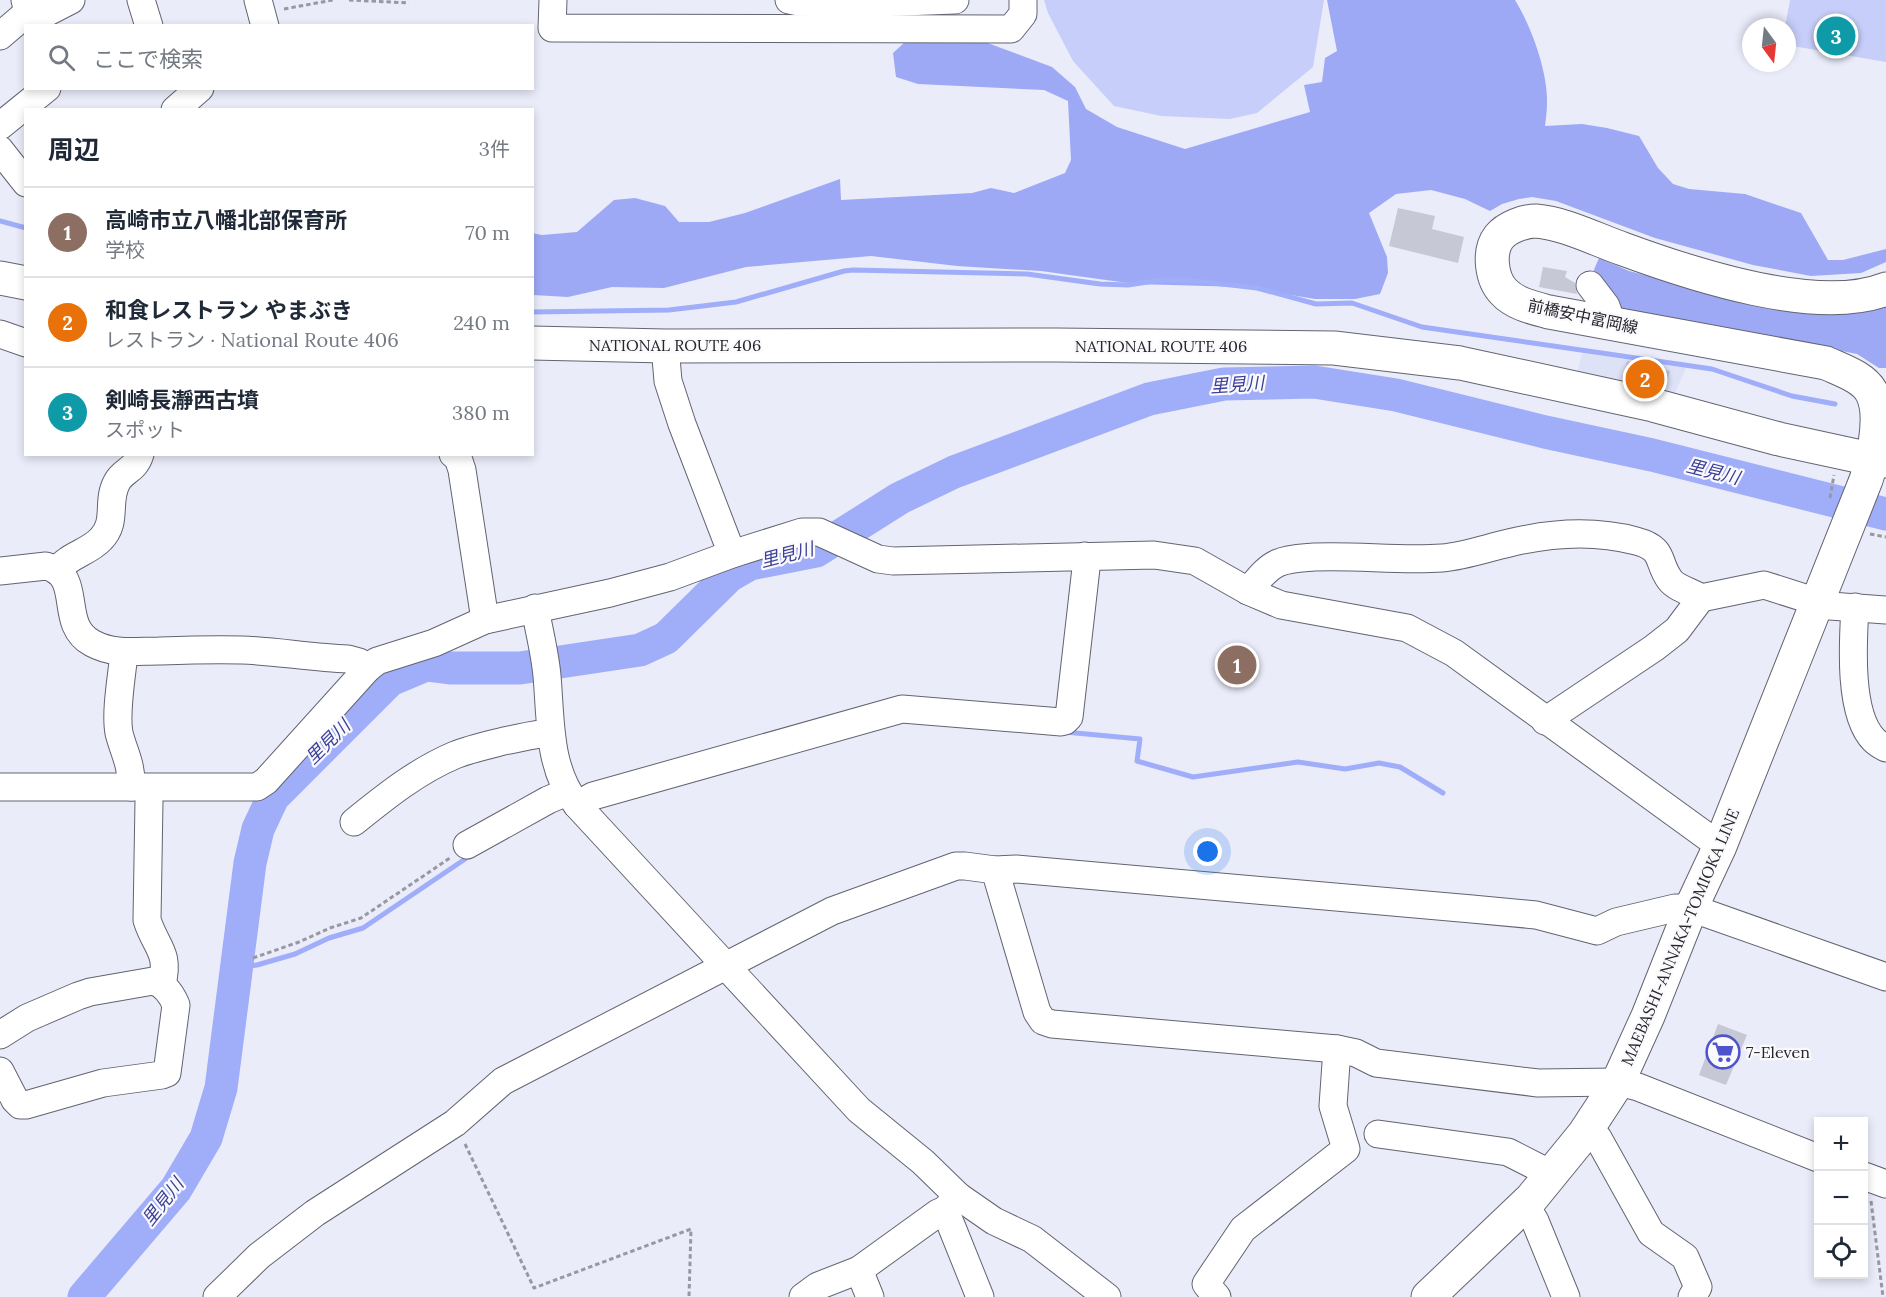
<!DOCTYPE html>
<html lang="ja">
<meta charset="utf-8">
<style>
body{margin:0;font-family:Lora,"Noto Sans JP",serif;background:#f2f2f3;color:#1f2937}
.controls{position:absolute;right:18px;bottom:18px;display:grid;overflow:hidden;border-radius:0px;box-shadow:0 3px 9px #0003}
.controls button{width:54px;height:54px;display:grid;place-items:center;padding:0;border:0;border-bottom:2px solid #e0e1e3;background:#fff;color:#1f2937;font:30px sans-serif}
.compass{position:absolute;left:1742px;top:18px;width:54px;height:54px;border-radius:50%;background:#fff;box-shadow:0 3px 9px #0003;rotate:165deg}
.you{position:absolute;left:1208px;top:852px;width:21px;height:21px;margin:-15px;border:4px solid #fff;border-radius:50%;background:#1a73e8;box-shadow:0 0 0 9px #1a73e833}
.badge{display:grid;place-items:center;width:39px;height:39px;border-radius:50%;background:#5054cb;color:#fff;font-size:20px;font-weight:700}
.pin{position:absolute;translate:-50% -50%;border:3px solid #fff;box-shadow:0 2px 6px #0006}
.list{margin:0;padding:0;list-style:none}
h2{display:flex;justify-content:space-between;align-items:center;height:78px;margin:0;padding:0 24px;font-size:26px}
h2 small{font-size:20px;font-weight:400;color:#747a83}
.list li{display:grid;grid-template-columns:39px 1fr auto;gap:18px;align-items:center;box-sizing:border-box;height:90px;padding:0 24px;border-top:2px solid #e0e1e3}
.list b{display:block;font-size:22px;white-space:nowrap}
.list p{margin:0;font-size:20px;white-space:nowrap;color:#747a83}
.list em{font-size:20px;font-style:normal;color:#747a83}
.icon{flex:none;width:33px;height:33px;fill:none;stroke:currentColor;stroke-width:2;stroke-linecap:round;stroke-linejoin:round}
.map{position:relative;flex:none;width:1886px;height:1297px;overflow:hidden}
.search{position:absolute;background:#fff;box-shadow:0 3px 9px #0003;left:24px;top:24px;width:510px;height:66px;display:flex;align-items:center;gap:15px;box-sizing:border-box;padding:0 21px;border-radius:0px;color:#747a83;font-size:22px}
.panel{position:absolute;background:#fff;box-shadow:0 3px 9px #0003;left:24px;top:108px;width:510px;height:348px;border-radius:0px}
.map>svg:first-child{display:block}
.built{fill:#dee2f7}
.green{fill:#c6cef9}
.forest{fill:#9da9f5}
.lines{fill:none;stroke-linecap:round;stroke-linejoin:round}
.stream{stroke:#a0adf9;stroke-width:5}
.river{stroke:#a0adf9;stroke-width:33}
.building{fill:#c6c8d6}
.minor-casing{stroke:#626470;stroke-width:29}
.major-casing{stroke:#626470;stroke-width:35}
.highway-casing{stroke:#626470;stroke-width:35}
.path{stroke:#9798a2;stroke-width:3;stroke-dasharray:4.5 3;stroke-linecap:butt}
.minor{stroke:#fff;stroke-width:27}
.major{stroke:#fff;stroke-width:33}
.highway{stroke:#fff;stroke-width:33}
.labels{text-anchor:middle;stroke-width:4.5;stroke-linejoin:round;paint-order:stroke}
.street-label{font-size:16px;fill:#25262b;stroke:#fafafd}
.poi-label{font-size:16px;fill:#25262b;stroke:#fafafd;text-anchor:start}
.water-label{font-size:18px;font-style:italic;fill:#3c4097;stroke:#fafafd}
</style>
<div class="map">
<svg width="1886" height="1297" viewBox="0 0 1886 1297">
<rect width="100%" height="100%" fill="#eaecfa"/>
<path class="built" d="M1582 353 1686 368 1672 400 1575 381Z"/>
<g class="green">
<path d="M1044 0H1324L1313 67 1257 113 1230 119 1161 116 1114 106 1073 61 1048 13Z"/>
<path d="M1790 0H1886V62L1787 45V27H1785Z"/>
</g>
<g class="forest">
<path d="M1327 0H1515C1531 26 1548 72 1547 103 1547 110 1546 118 1545 126L1582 124 1607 128 1639 136 1658 168 1673 184 1689 189 1745 194 1801 213 1828 260H1843L1886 249V262L1861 273 1811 276 1753 265 1655 238 1556 201 1532 197 1519 199 1502 204 1490 211 1465 199 1431 190 1396 194 1369 213 1387 257 1388 273 1380 294 1355 299H1315L1243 287 1135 284 1041 271 957 266 871 256 746 267 664 288 612 287 568 297 533 295 532 233 542 235 577 232 614 200 635 198 665 206 679 222H709L745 213 840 179 841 200 972 193 991 188 1014 193 1065 173 1071 160 1068 101 1044 90 918 84 896 77 893 53 906 41 974 38 1052 67 1075 87 1086 109 1117 127 1185 149 1310 112 1304 85 1322 82 1325 58 1337 51Z"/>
<path d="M1599 258 1629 271 1668 281 1840 313 1886 307V368H1879L1857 354 1612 307 1593 272Z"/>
</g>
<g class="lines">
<g class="stream">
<path d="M0 221 26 228"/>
<path d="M532 312 669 310 736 302 844 271 853 270 1027 274 1100 284 1128 285 1161 280H1187L1257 288 1316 304 1352 303 1422 327 1712 369 1792 396 1835 404"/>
<path d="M1065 732 1140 739 1137 761 1193 777 1298 762 1345 769 1379 763 1400 767 1443 793"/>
<path d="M236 968 257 965 295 954 329 938 363 928 471 855"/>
</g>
<path class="river" d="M84 1297 176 1189 206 1138 221 1088 250 863 258 829 273 797 390 680 426 665 450 668H520L640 650 666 638 729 576 750 564 816 551 900 498 954 472 1149 399 1224 384 1314 382 1396 395 1545 432 1652 455 1886 514"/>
</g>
<g class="building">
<path d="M1398 208 1435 216 1432 229 1464 237 1458 263 1389 246Z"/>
<path d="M1543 267 1567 271 1565 277 1575 283 1577 294 1539 287Z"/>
<path d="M1627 361 1670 371 1665 389 1622 379Z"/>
<path d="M1718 1024 1747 1035 1726 1085 1699 1075Z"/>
</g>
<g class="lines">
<g class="minor-casing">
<g id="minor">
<path d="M25 0 28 12 38 17 71 0"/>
<path d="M141 0 149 26"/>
<path d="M258 0 265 26"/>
<path d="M553 0 552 28 1011 29 1023 14V0"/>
<path d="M789 0 799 2 850 4 955 0"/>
<path d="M0 36 41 1"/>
<path d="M175 110 200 88"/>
<path d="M0 126 47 88"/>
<path d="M0 150 26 183"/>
<path d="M1590 285 1606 306 1612 323"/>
<path d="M0 334 26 343"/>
<path d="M665 346 668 381 682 424 732 554"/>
<path d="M453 454 458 458 462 470 485 620"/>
<path d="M0 571 46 566C85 576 57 624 92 643 114 655 135 651 159 651 187 650 214 649 242 650 277 651 312 658 348 659L359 662 368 668"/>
<path d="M57 571C68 555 88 553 101 539 118 522 106 501 117 482 123 470 135 471 140 454"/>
<path d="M1248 591C1257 581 1266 568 1278 563 1289 558 1302 558 1314 557 1357 555 1399 561 1442 558 1465 556 1487 548 1509 543 1550 533 1595 530 1636 541 1666 549 1656 561 1670 580 1676 588 1692 592 1701 598"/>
<path d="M1855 607C1853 641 1848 714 1874 740 1877 743 1882 746 1886 748"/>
<path d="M535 608C539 631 545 653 547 676 551 721 548 768 577 805L859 1110 923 1162 958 1196 994 1221 1032 1239 1107 1297"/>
<path d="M124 653C122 675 115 712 119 733 124 753 132 764 131 787"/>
<path d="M1545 721 1654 648 1677 630 1701 598 1764 585 1830 606 1886 610"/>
<path d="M0 787H257L266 781 368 668 377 661 434 643 485 620 610 593 670 577 732 554 802 532H819L878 559 893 561 1154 555 1195 561 1248 591 1281 605 1407 628 1454 653 1720 846"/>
<path d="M149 801 147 920C156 948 170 952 162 984"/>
<path d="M577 805 593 796 902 709 1061 722 1065 721 1069 717 1086 568 1085 556"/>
<path d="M354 822C385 797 417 771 455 755 470 749 488 745 504 741 520 738 534 734 550 733"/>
<path d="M467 845 548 800 567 792"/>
<path d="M995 870 1037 1012 1043 1021 1052 1024 1337 1049 1356 1053 1376 1063 1538 1083 1618 1082 1638 1087 1818 1158"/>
<path d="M0 1035 27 1018 78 996 90 992 153 981C164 984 171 993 176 1005L167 1073 162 1075 103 1083 26 1105H20L15 1100 0 1071"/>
<path d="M1588 1127 1598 1138 1651 1233 1685 1257 1698 1287 1692 1297"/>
<path d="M1378 1134 1508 1152 1551 1174"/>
<path d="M1864 1176 1886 1184"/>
<path d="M1525 1204 1535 1221 1566 1297"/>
<path d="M945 1210 980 1297"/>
<path d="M859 1270 870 1297"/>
<path d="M217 1297 259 1256 315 1213 455 1123 503 1081 832 911 956 866H965L995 870 1016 869 1472 909 1536 915 1597 931 1616 922 1675 908H1691L1886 977"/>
<path d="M803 1297 818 1286 859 1270 938 1213 945 1210 958 1196"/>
<path d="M1217 1297 1206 1284 1243 1229 1346 1149 1333 1106 1337 1049"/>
</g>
</g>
<g class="major-casing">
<path id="major" d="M1428 1297 1531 1199 1584 1134 1618 1082 1648 1016 1691 908 1720 846 1862 490C1872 467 1884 417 1872 393 1864 377 1841 370 1826 363L1549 312C1534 308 1515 304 1504 292 1491 279 1488 251 1499 237 1507 227 1525 221 1536 221 1564 223 1597 240 1623 249 1691 274 1817 316 1886 289"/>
</g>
<g class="highway-casing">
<g id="highway">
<path d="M0 278 26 283"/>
<path d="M532 343 665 346 1056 345 1334 348 1460 363 1653 405 1779 439 1871 459 1886 461"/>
</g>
</g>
<g class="path">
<path d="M349 0 409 3"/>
<path d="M284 9 333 0"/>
<path d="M1830 498 1834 475"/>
<path d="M1870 534 1886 537"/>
<path d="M253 958 299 942 330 928 361 918 450 858"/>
<path d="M465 1144 534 1288 691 1229 689 1297"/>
<path d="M1871 1201 1883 1297"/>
</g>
<use href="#minor" class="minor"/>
<use href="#major" class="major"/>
<use href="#highway" class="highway"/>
</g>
<defs>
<g id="supermarket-ring" transform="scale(1.725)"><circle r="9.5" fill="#fafafd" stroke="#5054cb" stroke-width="1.5"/><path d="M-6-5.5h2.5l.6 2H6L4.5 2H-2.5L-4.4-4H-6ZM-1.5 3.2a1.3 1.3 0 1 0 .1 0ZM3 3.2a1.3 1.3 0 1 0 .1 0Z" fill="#5054cb"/></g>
</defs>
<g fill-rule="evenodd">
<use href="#supermarket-ring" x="1723" y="1052"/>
</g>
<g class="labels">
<g class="street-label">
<text transform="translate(1583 316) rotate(12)" y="6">前橋安中富岡線</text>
<text x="675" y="351">NATIONAL ROUTE 406</text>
<text x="1161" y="352">NATIONAL ROUTE 406</text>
<text transform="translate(1680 937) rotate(-67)" y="6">MAEBASHI-ANNAKA-TOMIOKA LINE</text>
</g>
<g class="poi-label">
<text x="1746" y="1058">7-Eleven</text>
</g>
<g class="water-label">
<text transform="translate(1237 385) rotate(-4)" y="6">里見川</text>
<text transform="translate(1713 472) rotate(14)" y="6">里見川</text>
<text transform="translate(787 555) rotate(-14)" y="6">里見川</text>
<text transform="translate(328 742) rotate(-45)" y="6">里見川</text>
<text transform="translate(163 1202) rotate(-52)" y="6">里見川</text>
</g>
</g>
</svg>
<div class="controls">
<button>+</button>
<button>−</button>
<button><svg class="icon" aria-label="locate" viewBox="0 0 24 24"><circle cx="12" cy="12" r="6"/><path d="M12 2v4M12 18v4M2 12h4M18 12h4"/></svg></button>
</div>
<svg class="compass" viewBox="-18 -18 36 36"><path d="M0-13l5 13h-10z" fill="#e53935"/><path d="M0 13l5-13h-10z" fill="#747a83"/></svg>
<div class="you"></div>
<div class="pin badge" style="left:1237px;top:665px;background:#8d6e63">1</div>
<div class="pin badge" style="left:1645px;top:379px;background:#e8710a">2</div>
<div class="pin badge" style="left:1836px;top:36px;background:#0f9aa8">3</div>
<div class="search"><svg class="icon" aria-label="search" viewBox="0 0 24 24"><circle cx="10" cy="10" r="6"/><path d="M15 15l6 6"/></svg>ここで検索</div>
<section class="panel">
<h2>周辺<small>3件</small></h2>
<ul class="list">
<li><span class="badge" style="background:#8d6e63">1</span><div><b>高崎市立八幡北部保育所</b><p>学校</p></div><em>70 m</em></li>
<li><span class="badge" style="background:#e8710a">2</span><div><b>和食レストラン やまぶき</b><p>レストラン · National Route 406</p></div><em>240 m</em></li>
<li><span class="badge" style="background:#0f9aa8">3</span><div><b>剣崎長瀞西古墳</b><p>スポット</p></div><em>380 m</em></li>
</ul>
</section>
</div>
